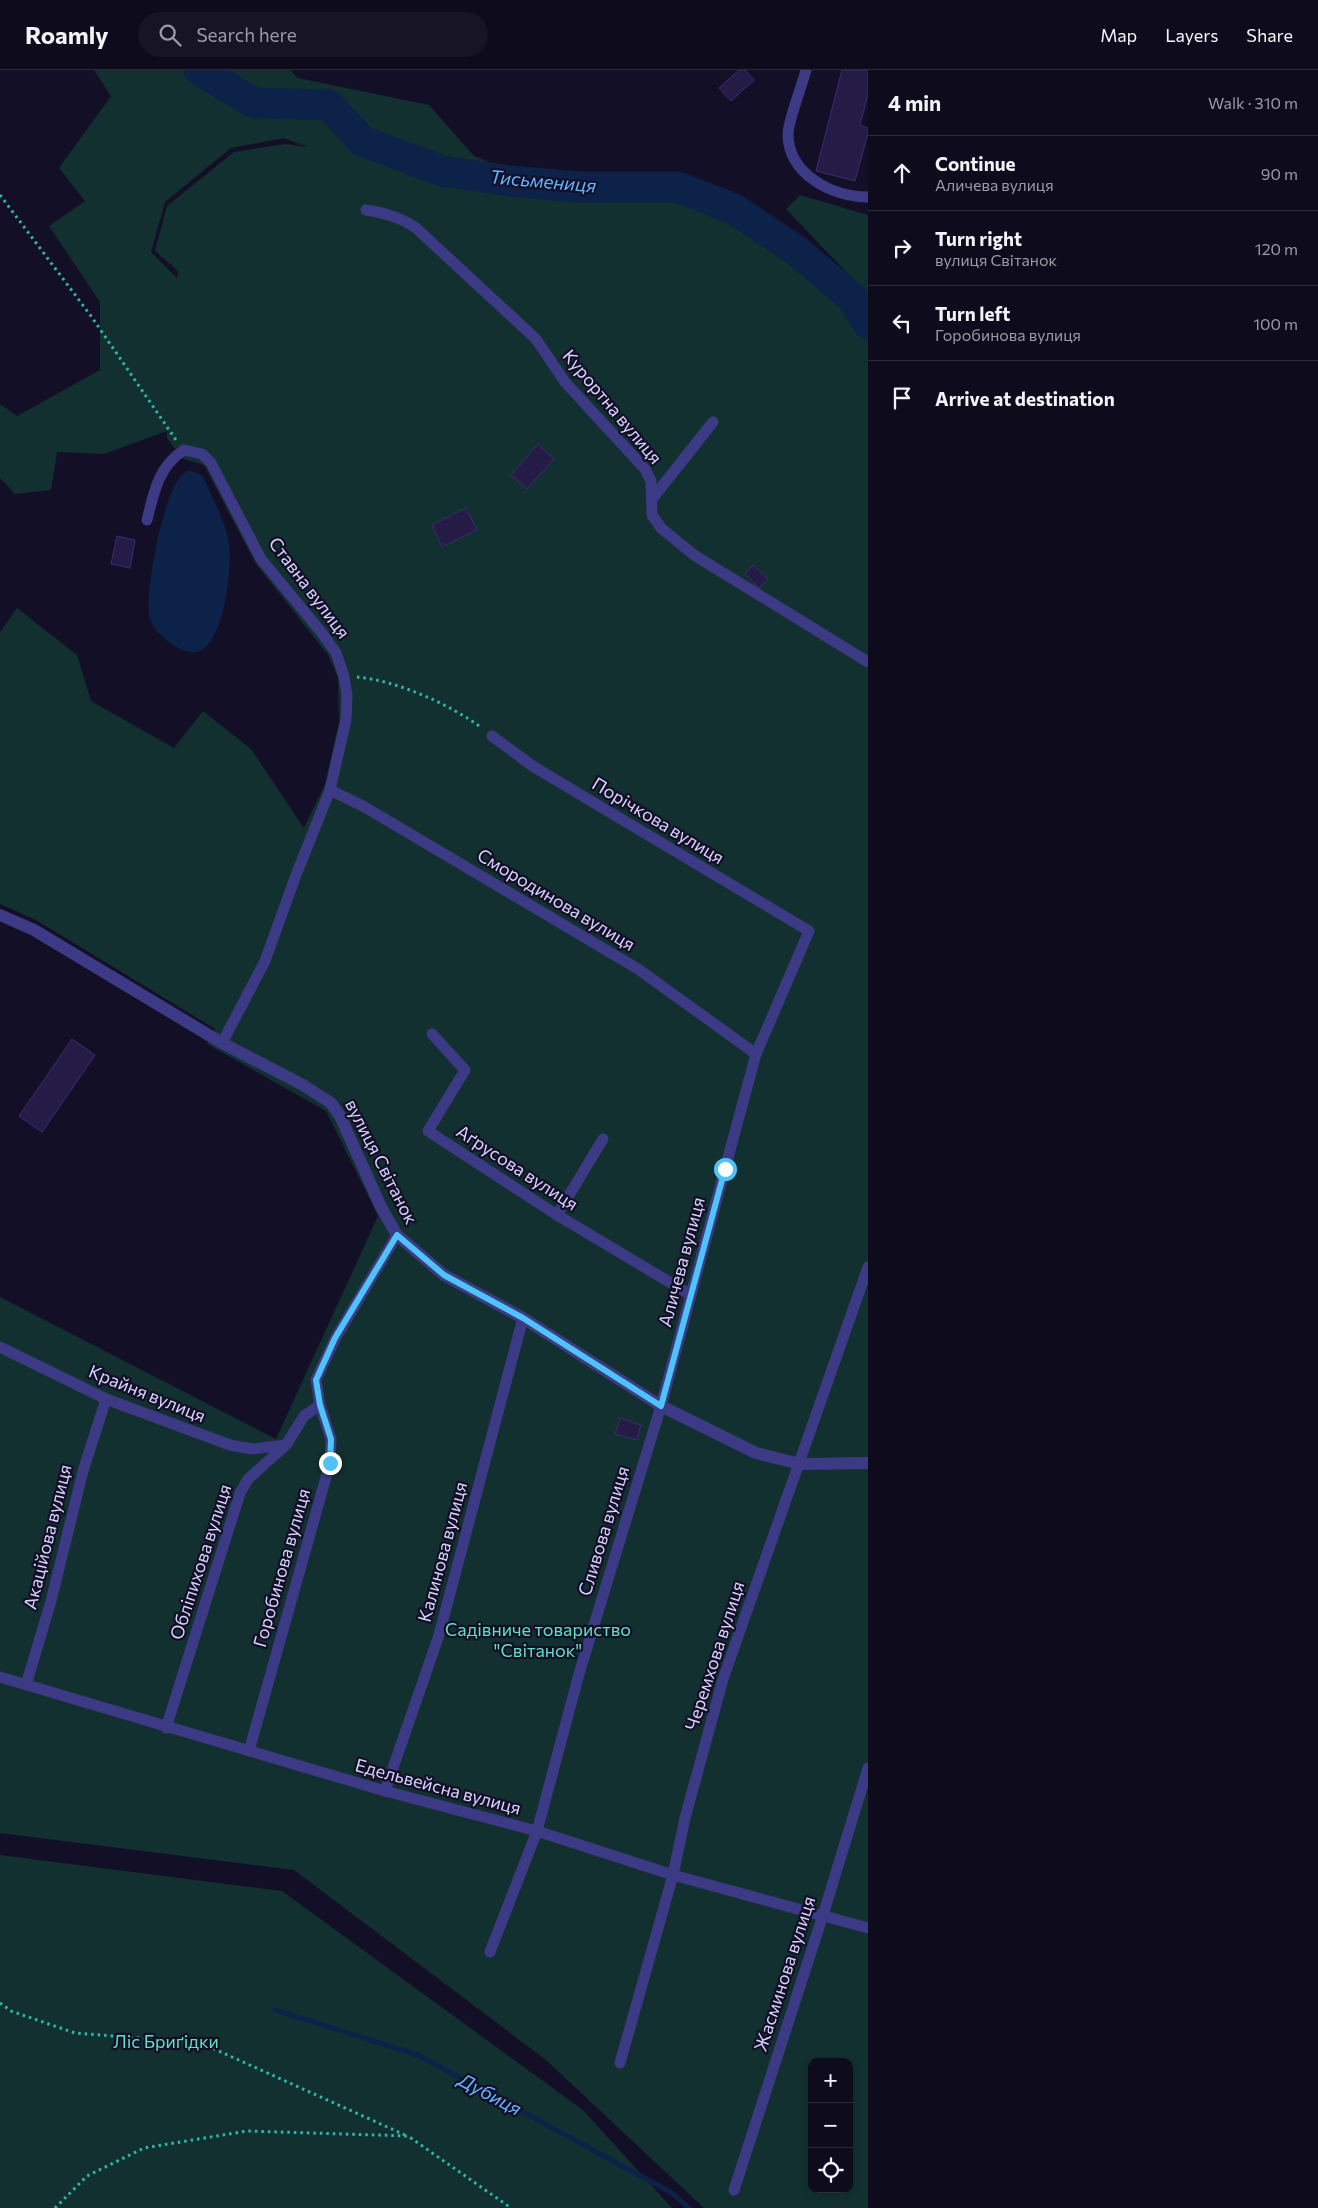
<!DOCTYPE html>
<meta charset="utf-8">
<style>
body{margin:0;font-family:Commissioner,sans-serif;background:#171425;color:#f1f3f6}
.controls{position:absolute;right:15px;bottom:15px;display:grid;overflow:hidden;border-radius:10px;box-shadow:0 2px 8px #0003}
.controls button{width:45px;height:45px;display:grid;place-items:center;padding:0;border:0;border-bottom:1px solid #2e2b3b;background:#0e0b1c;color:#f1f3f6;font:25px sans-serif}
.stop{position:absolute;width:15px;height:15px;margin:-11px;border:4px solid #4fc3f7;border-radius:50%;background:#fff}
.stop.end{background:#4fc3f7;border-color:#fff;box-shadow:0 1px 5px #0008}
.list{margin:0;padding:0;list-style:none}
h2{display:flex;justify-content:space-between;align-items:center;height:65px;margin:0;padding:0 20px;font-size:21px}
h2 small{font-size:16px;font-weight:400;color:#9b9ba3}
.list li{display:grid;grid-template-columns:32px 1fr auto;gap:15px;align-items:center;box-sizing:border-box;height:75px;padding:0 20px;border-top:1px solid #2e2b3b}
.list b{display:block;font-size:19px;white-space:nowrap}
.list p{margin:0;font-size:16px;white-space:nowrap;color:#9b9ba3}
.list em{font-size:16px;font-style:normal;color:#9b9ba3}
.icon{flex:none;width:28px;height:28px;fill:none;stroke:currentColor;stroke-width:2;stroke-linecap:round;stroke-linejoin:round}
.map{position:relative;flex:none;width:868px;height:2138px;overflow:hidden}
header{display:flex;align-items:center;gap:30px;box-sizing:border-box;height:70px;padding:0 25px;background:#0e0b1c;border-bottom:1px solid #2e2b3b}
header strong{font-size:24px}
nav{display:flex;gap:28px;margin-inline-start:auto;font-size:18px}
.search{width:350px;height:45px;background:#171425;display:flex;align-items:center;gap:12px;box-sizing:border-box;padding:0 18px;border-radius:28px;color:#9b9ba3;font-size:19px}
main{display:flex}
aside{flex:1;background:#0e0b1c}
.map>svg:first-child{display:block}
.green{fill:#12302f;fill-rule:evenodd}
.water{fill:#0c2248}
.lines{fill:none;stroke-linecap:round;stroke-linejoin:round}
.stream{stroke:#0c2248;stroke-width:5}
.river{stroke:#0c2248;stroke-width:31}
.building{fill:#241b47;stroke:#3b2d73}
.path{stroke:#2fb8b0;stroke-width:3;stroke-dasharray:2.5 4;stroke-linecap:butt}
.service{stroke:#3d3a85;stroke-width:11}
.minor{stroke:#3d3a85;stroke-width:12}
.route{stroke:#4fc3f7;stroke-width:6}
.labels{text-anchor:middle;stroke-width:4.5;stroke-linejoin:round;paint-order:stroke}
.street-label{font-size:18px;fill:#d9d4ff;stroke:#130f26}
.park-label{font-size:18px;fill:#5fe0c0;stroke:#130f26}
.water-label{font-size:19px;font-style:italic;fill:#62b6ff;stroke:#130f26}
</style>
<header>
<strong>Roamly</strong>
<div class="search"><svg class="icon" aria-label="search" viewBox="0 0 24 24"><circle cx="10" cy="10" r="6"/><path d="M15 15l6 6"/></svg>Search here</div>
<nav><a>Map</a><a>Layers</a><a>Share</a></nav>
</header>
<main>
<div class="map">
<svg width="868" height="2138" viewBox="0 0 868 2138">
<rect width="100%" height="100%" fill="#130f26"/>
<g class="green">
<path d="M94 0H290L298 8 429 35 474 86 577 126 676 127 732 145 793 187 844 233 868 259V2138H704L546 1990 294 1800 0 1763V1227L276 1369 378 1146 326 1041 207 974 215 959 36 850 0 834V562L17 538 77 585 91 631 174 678 203 641 251 679 304 758 325 714 339 652 338 608 328 585 256 494 204 395 183 389 167 368V361L104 384 57 382 51 420 15 424 0 408V334L17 346 100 300V232L49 156 85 131 59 98 111 26ZM284 68 308 77 285 74 234 82 167 136 155 181 178 201 177 208 151 182 165 132 231 78ZM812 1992H849V2119H812Z"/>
<path d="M800 125 868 145V225L786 139Z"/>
<path d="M0 1785 282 1821 583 2040 672 2138H0Z"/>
</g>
<path class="water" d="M189 400 202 405C211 425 223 446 228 468 234 491 225 571 200 581 192 584 182 581 175 576 164 569 155 562 150 549 145 534 155 476 160 459 165 443 172 407 189 400Z"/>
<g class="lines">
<path class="stream" d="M275 1940 418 1985 672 2123 689 2138"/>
<path class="river" d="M199 0 254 33 329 35 362 71 442 101 511 111 579 117H678L734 139 797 181 852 228 868 254"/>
</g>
<g class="building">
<path d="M739 0H745L754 10 731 31 719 18Z"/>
<path d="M842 0H868V24L860 55 868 58V63L855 111 816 101Z"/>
<path d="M538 374 554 389 527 419 511 405Z"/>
<path d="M466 438 477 460 442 477 432 455Z"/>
<path d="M117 466 135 470 130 498 111 494Z"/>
<path d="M753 495 768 509 759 518 745 504Z"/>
<path d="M72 969 95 985 42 1062 19 1046Z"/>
<path d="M620 1348 641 1355 637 1370 615 1364Z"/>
</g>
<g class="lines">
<g class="path">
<path d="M0 125 91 246 176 370"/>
<path d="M357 607C398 611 449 634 482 658"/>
<path d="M0 1933 11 1941 75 1963 201 1973 405 2065"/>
<path d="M55 2138 87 2106 144 2078 247 2061 408 2066 511 2138"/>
</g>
<g class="service">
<path d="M806 0C802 16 788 51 788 64 788 104 832 127 868 127"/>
<path d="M366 140C385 143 400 147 416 158L536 269 565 312 645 399 651 411 652 445 661 458 694 485 868 592"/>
<path d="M652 429 713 352"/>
<path d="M147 450C154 422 158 397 184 380L202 384 211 393 261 489 322 563 336 583 344 606 347 626 346 650 330 720 296 805 265 891 222 973"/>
<path d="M330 720 363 736 638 899 756 984"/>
<path d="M432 964 465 1000 428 1061 557 1145 691 1225"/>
<path d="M557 1145 603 1069"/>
<path d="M0 1277 106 1329 230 1375 252 1379 285 1375"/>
<path d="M0 1607 385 1721 537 1761 673 1805 868 1858"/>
<path d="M26 1615 51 1531 83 1401 106 1329"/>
<path d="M166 1658 240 1423 248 1409 286 1375 304 1346 320 1335"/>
<path d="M249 1681 330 1393 331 1369 320 1335 316 1310 335 1269 397 1165"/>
<path d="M385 1721 439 1565 523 1248"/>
<path d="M490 1882 537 1761 579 1604 661 1336 756 984 809 861 534 697 492 666"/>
<path d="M620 1993 673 1805 685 1748 723 1609 868 1197"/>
<path d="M734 2120 823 1845 868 1698"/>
</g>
<path class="minor" d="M0 845 34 860 222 973 303 1015 331 1033 340 1046 381 1137 397 1165 444 1205 523 1248 661 1336 756 1383 800 1394 868 1393"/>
</g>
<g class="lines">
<path class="route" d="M330 1393 331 1369 320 1335 316 1310 335 1268 397 1165 444 1205 523 1248 661 1336 725 1099"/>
</g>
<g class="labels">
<g class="street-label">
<text transform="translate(612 337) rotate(50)" y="6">Курортна вулиця</text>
<text transform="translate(309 518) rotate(53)" y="6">Ставна вулиця</text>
<text transform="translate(658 751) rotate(31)" y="6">Порічкова вулиця</text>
<text transform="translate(556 830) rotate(31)" y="6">Смородинова вулиця</text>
<text transform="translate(381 1092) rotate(63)" y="6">вулиця Світанок</text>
<text transform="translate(517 1098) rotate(33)" y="6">Аґрусова вулиця</text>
<text transform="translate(682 1192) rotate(-75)" y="6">Аличева вулиця</text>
<text transform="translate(147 1324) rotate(22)" y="6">Крайня вулиця</text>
<text transform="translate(604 1461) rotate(-73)" y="6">Сливова вулиця</text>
<text transform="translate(48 1467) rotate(-76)" y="6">Акаційова вулиця</text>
<text transform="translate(443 1482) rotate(-75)" y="6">Калинова вулиця</text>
<text transform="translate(201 1492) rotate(-72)" y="6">Обліпихова вулиця</text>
<text transform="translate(282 1498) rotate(-74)" y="6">Горобинова вулиця</text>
<text transform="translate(715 1586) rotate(-72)" y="6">Черемхова вулиця</text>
<text transform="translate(438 1717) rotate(15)" y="6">Едельвейсна вулиця</text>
<text transform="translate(785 1904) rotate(-72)" y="6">Жасминова вулиця</text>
</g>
<g class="park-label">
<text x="538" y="1566">Садівниче товариство<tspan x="538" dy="21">"Світанок"</tspan></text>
<text x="166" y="1978">Ліс Бриґідки</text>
</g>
<g class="water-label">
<text transform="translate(543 111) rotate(5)" y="7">Тисьмениця</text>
<text transform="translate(490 2024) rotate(28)" y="7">Дубиця</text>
</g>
</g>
</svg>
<div class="controls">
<button>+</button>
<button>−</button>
<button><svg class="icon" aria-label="locate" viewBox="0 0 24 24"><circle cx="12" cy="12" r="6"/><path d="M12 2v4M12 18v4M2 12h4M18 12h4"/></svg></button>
</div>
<div class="stop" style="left:725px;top:1099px"></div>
<div class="stop end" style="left:330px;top:1393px"></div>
</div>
<aside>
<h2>4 min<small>Walk · 310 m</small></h2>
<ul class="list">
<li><svg class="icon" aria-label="ahead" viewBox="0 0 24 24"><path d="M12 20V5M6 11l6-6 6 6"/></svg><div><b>Continue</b><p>Аличева вулиця</p></div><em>90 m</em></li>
<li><svg class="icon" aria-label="right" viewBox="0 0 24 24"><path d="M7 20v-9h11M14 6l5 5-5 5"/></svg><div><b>Turn right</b><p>вулиця Світанок</p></div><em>120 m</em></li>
<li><svg class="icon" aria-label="left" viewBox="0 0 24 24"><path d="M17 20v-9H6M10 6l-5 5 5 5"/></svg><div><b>Turn left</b><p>Горобинова вулиця</p></div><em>100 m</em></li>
<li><svg class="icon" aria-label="arrive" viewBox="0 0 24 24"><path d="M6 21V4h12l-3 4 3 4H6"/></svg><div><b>Arrive at destination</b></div></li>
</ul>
</aside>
</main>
